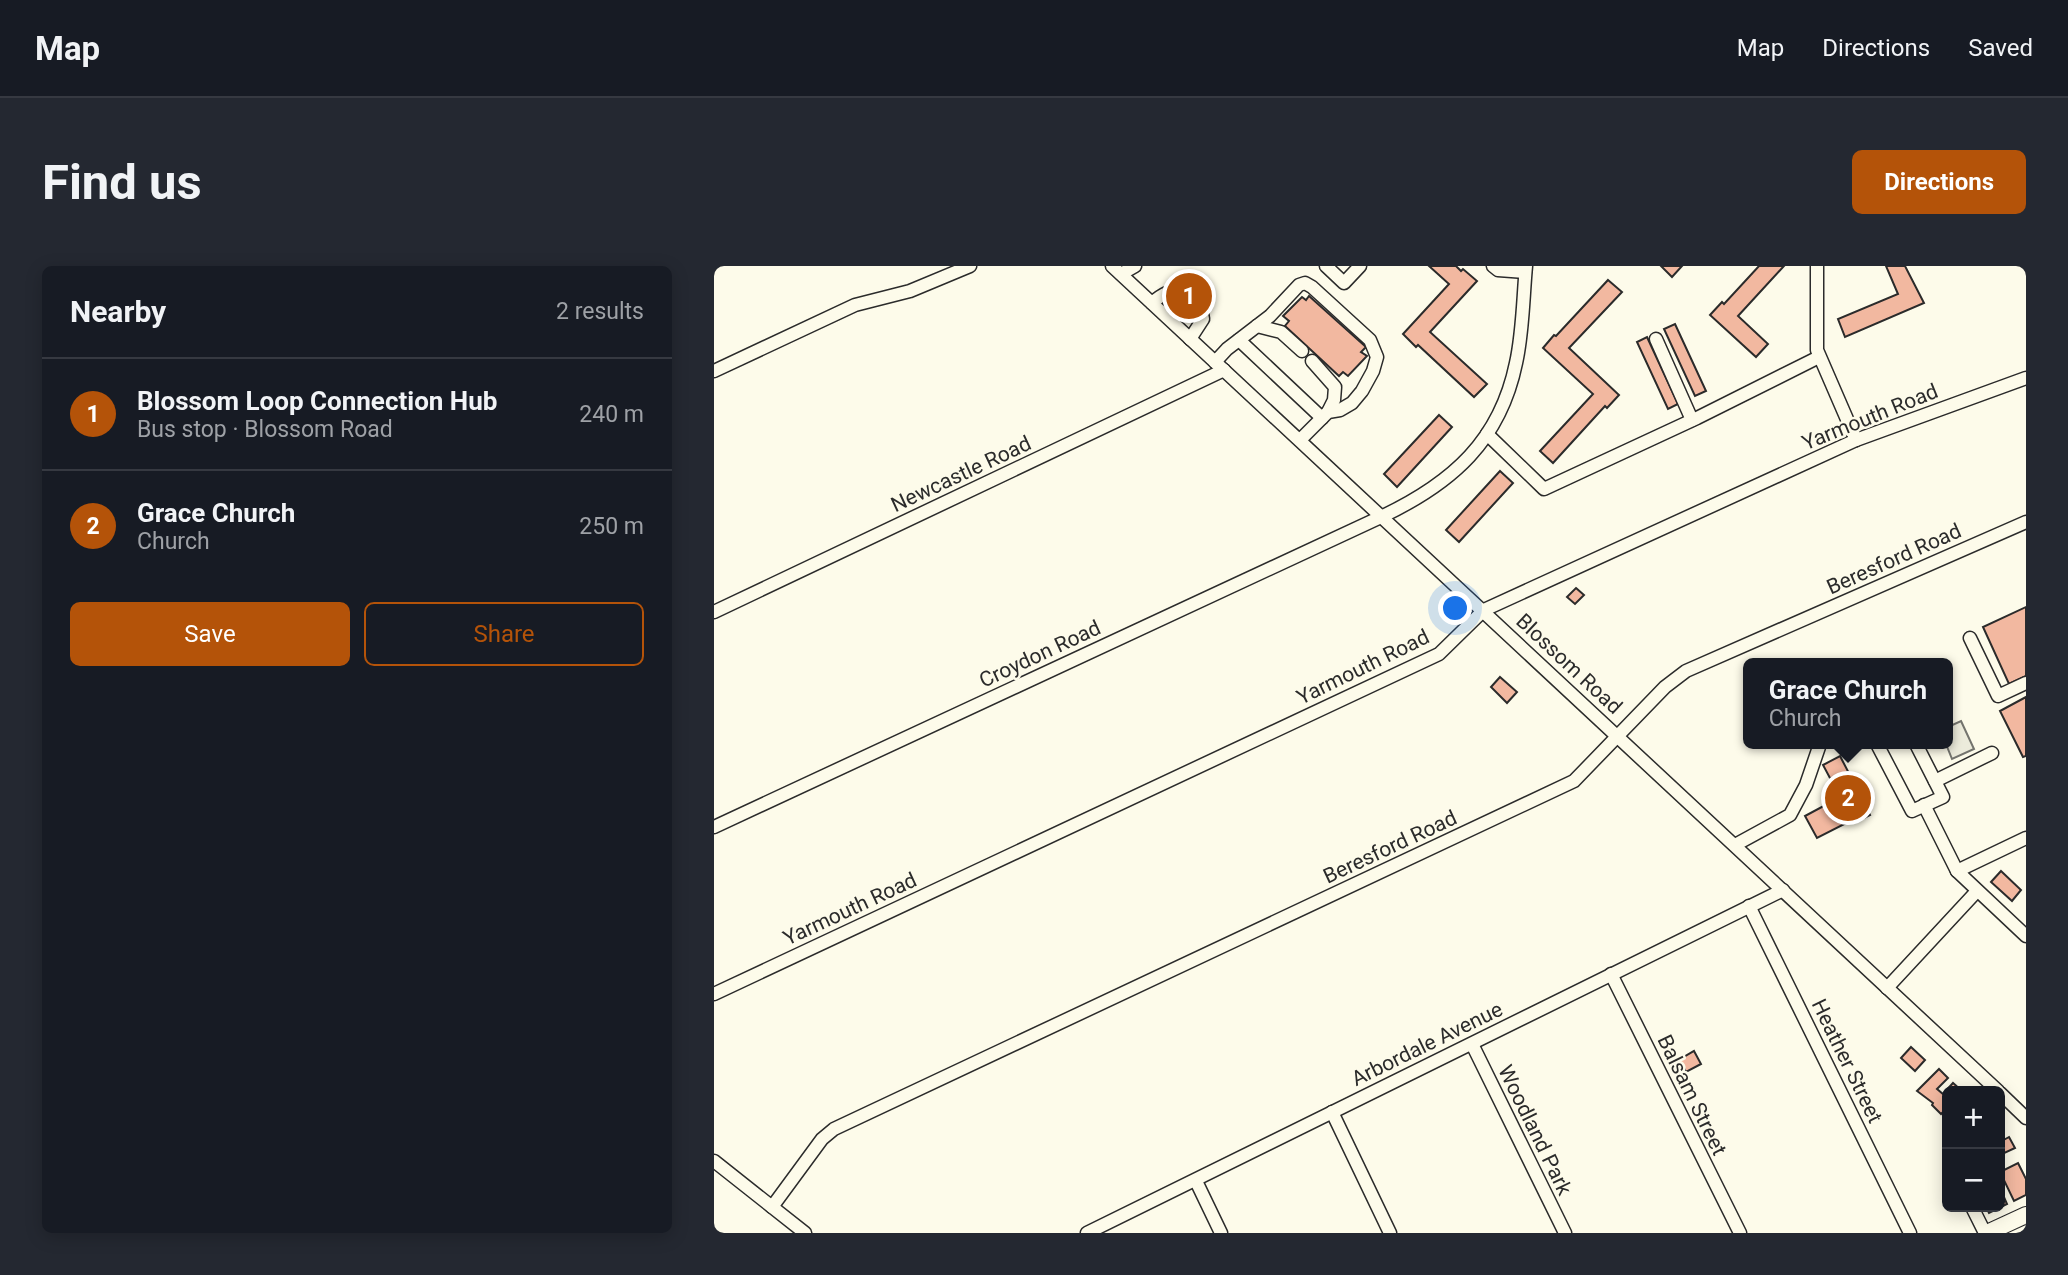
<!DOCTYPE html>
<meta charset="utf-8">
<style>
body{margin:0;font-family:Roboto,sans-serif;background:#242831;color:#f1f3f6}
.controls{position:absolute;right:21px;bottom:21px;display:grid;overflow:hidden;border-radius:10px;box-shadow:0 4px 18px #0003}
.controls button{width:63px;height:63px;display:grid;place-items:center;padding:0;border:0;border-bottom:2px solid #363941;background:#171b24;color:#f1f3f6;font:35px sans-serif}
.you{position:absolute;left:742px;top:343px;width:24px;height:24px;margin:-18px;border:5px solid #fff;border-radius:50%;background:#1a73e8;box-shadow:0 0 0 10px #1a73e833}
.badge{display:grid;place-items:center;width:46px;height:46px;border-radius:50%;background:#b45309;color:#fff;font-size:23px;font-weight:700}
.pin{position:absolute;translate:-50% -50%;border:4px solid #fff;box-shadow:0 2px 7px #0006}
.popup{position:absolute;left:1029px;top:392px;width:210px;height:91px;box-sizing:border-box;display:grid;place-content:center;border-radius:10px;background:#171b24;filter:drop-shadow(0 2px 5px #0005);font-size:23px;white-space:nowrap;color:#9ea1a6}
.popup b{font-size:26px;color:#f1f3f6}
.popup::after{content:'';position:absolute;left:50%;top:100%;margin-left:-14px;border:14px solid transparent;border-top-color:#171b24}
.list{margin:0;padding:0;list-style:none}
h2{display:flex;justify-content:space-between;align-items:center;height:91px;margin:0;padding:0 28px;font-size:30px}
h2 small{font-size:23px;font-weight:400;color:#9ea1a6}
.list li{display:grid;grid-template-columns:46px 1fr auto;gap:21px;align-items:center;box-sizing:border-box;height:112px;padding:0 28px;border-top:2px solid #363941}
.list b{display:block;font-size:26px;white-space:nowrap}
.list p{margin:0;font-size:23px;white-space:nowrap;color:#9ea1a6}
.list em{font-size:23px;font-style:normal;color:#9ea1a6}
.actions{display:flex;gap:14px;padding:21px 28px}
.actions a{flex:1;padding:16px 0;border:2px solid #b45309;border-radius:10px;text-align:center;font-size:24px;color:#b45309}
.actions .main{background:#b45309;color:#fff}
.map{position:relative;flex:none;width:1312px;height:967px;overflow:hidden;border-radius:10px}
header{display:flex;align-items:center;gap:42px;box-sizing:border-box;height:98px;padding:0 35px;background:#171b24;border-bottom:2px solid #363941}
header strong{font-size:33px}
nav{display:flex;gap:38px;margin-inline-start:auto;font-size:24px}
.intro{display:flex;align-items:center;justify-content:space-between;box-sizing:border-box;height:168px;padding:0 42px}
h1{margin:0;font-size:49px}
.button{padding:18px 32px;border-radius:10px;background:#b45309;color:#fff;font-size:24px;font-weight:700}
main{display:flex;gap:42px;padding:0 42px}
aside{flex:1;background:#171b24;border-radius:10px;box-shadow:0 4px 18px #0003}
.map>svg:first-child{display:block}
.green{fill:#ecebdb;stroke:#74746e;stroke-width:2}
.building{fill:#f2b8a0;stroke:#2b2b2b;stroke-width:2}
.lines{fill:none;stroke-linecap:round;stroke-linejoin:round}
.minor-casing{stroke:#2b2b2b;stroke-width:15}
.major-casing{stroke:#2b2b2b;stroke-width:18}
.minor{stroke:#fdfbea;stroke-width:12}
.major{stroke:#fdfbea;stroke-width:16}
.labels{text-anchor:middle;stroke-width:5;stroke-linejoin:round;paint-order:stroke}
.street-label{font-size:21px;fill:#2b2b2b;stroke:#fdfbea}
</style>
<header>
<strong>Map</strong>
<nav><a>Map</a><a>Directions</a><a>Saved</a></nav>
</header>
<div class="intro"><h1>Find us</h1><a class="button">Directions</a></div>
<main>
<aside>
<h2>Nearby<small>2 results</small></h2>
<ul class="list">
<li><span class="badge">1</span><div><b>Blossom Loop Connection Hub</b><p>Bus stop · Blossom Road</p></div><em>240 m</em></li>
<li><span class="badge">2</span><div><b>Grace Church</b><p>Church</p></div><em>250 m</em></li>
</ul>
<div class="actions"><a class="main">Save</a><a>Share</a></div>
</aside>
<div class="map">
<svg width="1312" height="967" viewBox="0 0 1312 967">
<rect width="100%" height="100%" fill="#fdfbea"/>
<path class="green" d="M1247 455 1260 483 1238 493 1232 478H1234V461Z"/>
<g class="building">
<path d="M715 0H742L747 5 749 3 763 15 716 66 773 118 760 131 704 79 702 81 689 68 735 18Z"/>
<path d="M947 0H968L958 11Z"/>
<path d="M1045 0H1070L1024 50 1054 78 1042 91 996 49 1008 36 1010 38Z"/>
<path d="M1172 0H1191L1210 37 1131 71 1124 53 1184 28Z"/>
<path d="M894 14 908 26 855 82 905 129 893 142 891 140 839 197 826 185 879 128 829 82 840 69 842 70Z"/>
<path d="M595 30 652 81 647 86 653 90 634 110 629 106 625 110 571 60 575 55 569 50 588 31 592 34Z"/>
<path d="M961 58 992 125 981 130 950 63Z"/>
<path d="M933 71 964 138 954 143 923 76Z"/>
<path d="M725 149 738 161 683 221 670 208Z"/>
<path d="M786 205 799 217 745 276 732 264Z"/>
<path d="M862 322 870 329 861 338 853 331Z"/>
<path d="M1312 341V410L1295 418 1269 361Z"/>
<path d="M786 411 803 426 793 437 777 421Z"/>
<path d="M1312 431V490L1309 491 1286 445Z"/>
<path d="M1126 490 1140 517 1149 512 1154 521 1145 526 1156 549 1142 556 1140 553 1103 572 1091 550 1121 534 1118 530 1124 527 1109 499Z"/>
<path d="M1287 605 1307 624 1298 635 1277 616Z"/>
<path d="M1197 781 1211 794 1201 805 1187 792Z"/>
<path d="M980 785 987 798 972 806 969 800 966 802 963 795Z"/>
<path d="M1225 803 1234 812 1223 823 1229 828 1239 817 1248 825H1233V842L1227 848 1218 839 1219 837 1203 825Z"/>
<path d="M1295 871 1301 882 1286 889V876Z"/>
<path d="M1304 897 1312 913V929L1300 935 1286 906Z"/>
<path d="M1286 922 1293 938 1275 947 1272 941H1286Z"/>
</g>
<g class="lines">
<g class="minor-casing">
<g id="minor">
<path d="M398 0 1284 825"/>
<path d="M612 0 630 17 646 0"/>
<path d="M779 0 784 4 811 6"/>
<path d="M1103 0V84L1142 174"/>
<path d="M407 8 421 0"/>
<path d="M438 37C461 17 484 18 489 53L476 73"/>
<path d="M543 60 567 66 588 85"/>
<path d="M942 73 978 154"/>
<path d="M525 74 608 152"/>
<path d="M598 95 621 121 620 134 614 146"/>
<path d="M501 96 513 83 556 50 585 19 591 17 598 21 656 74 663 91 659 105 648 125 638 137 626 144 614 146 586 174"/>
<path d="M0 105 141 39 196 25 256 0"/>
<path d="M773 168 830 223 983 152 1105 91"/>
<path d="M0 346 510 104"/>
<path d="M1256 372 1284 430 1312 417"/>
<path d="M1163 478 1198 545 1229 531 1202 478"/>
<path d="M1221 515 1278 487"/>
<path d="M1210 539 1243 605"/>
<path d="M0 561 669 250C738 217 786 175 802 97 809 66 809 32 812 0"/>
<path d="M1312 572 1243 605 1312 670"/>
<path d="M1021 579 1076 549 1092 519 1106 478"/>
<path d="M1035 640 1196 967"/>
<path d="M897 708 1026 967"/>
<path d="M1173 722 1263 625"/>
<path d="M0 728 725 388 770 344 1142 174 1312 112"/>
<path d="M758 778 851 967"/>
<path d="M1286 827 1312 852"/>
<path d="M618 846 676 967"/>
<path d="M0 895 91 967"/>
<path d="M482 915 507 967"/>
<path d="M58 941 108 873 120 863 860 515 951 421 972 405 1312 256"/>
<path d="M1258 941 1271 967"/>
<path d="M373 967 1069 624"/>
</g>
</g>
<g class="major-casing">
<path id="major" d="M1273 967 1312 949"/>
</g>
<use href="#minor" class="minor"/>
<use href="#major" class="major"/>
</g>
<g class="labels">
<g class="street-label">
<text transform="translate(1156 151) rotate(-22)" y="7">Yarmouth Road</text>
<text transform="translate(247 208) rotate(-25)" y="7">Newcastle Road</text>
<text transform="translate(1180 293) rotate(-24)" y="7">Beresford Road</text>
<text transform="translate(326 388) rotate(-25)" y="7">Croydon Road</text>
<text transform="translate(855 398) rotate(43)" y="7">Blossom Road</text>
<text transform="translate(649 401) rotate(-26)" y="7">Yarmouth Road</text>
<text transform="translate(676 581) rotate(-25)" y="7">Beresford Road</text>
<text transform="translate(136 643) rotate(-25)" y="7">Yarmouth Road</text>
<text transform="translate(713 778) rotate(-26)" y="7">Arbordale Avenue</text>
<text transform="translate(1133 795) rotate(64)" y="7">Heather Street</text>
<text transform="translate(978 829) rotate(64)" y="7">Balsam Street</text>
<text transform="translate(821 864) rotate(64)" y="7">Woodland Park</text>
</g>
</g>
</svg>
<div class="controls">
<button>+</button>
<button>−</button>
</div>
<div class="you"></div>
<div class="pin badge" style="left:475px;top:30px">1</div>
<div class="pin badge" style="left:1134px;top:532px">2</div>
<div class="popup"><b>Grace Church</b>Church</div>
</div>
</main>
